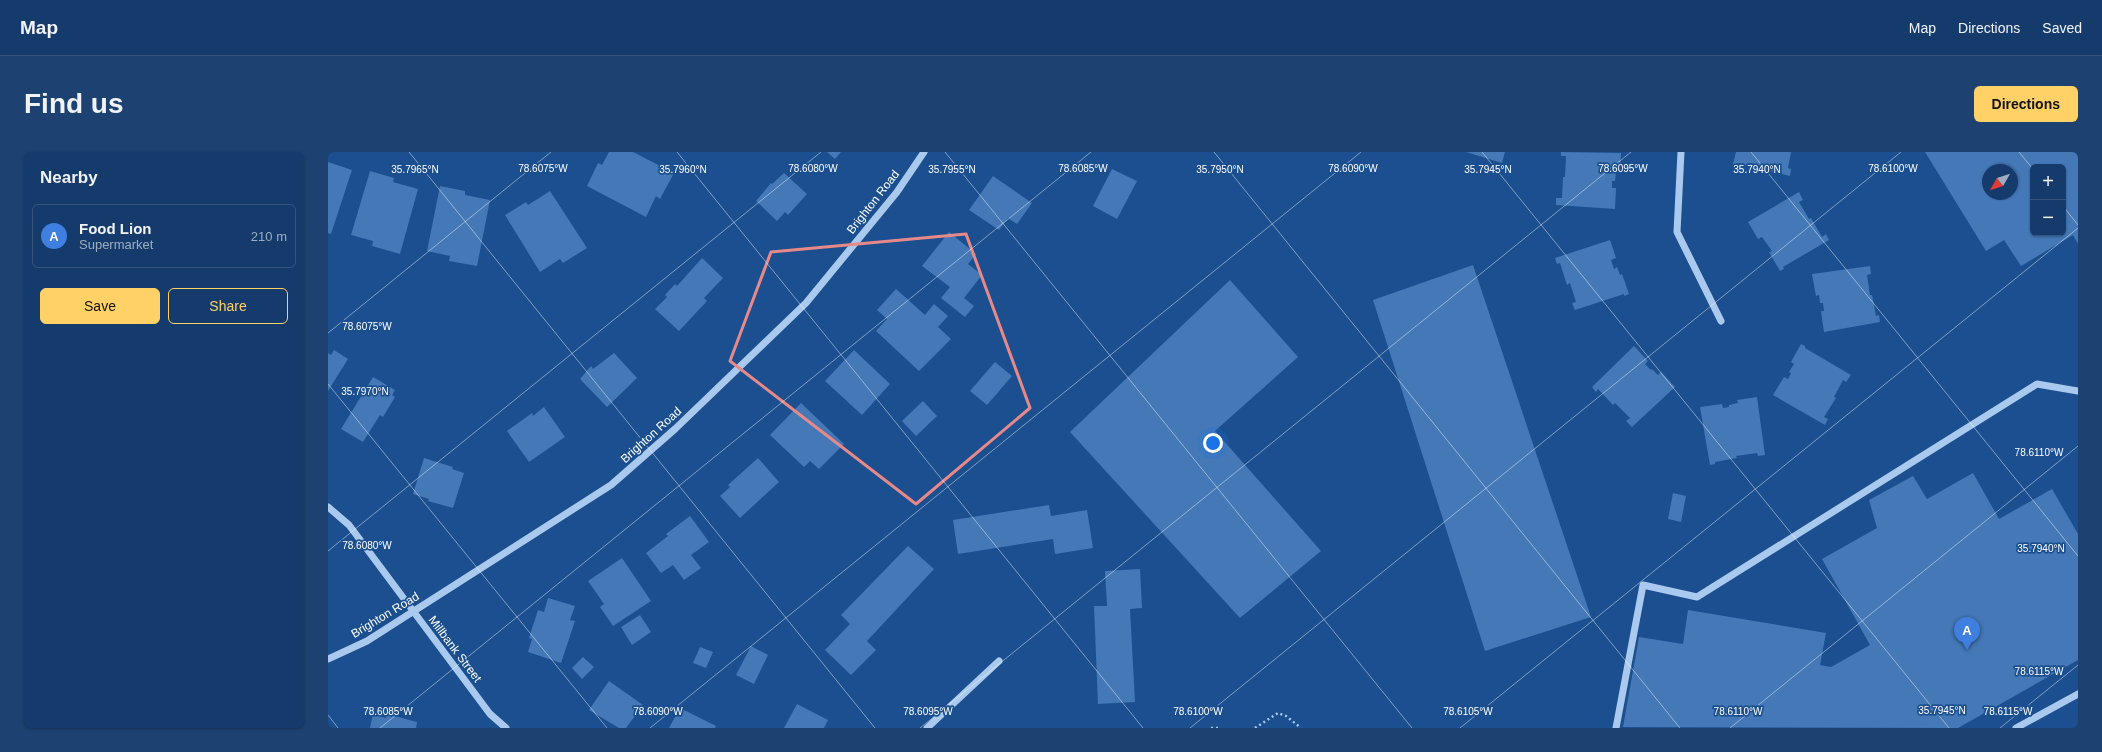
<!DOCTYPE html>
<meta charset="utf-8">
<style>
body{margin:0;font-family:Arial,sans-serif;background:#1d4271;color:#f1f3f6}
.controls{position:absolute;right:12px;top:12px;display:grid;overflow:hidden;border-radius:6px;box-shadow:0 1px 3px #0004}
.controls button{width:36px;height:36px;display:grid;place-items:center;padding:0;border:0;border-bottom:1px solid #33557e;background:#143b6b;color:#f1f3f6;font:20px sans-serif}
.compass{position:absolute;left:1654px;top:12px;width:36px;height:36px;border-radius:50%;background:#143b6b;box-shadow:0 1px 3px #0004;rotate:231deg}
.you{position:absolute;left:885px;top:291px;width:14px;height:14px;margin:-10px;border:3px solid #fff;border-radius:50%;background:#1a73e8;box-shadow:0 0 0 6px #1a73e833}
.badge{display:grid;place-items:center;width:26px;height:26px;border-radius:50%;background:#ffd166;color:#fff;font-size:13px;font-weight:700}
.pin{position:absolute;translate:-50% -33px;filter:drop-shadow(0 1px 2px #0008)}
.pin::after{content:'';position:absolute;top:21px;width:14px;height:12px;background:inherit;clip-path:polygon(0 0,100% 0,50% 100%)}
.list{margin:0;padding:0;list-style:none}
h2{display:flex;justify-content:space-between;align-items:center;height:52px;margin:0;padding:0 16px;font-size:17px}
h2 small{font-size:13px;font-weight:400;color:#9dadc1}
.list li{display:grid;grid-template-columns:26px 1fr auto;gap:12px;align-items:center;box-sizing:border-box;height:64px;margin:0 8px 8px;padding:0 8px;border:1px solid #33557e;border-radius:6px}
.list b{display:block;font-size:15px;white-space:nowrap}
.list p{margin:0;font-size:13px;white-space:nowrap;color:#9dadc1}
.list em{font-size:13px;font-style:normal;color:#9dadc1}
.actions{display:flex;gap:8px;padding:12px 16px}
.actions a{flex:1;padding:9px 0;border:1px solid #ffd166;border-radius:6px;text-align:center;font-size:14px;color:#ffd166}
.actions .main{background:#ffd166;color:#111}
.map{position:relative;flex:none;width:1750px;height:576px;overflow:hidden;border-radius:6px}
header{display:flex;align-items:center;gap:24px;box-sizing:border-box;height:56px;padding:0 20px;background:#143b6b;border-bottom:1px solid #33557e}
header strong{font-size:19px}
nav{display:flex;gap:22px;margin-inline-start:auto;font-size:14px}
.intro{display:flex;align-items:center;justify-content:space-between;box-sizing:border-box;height:96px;padding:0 24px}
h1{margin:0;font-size:28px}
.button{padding:10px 18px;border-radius:6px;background:#ffd166;color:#111;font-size:14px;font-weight:700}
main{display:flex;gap:24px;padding:0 24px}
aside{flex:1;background:#143b6b;border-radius:6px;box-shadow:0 1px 3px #0004}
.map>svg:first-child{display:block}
.building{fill:#4478b7;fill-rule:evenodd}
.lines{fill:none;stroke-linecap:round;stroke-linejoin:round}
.path{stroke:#a9c9ee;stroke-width:2.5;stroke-dasharray:2 3;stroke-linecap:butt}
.minor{stroke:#a9c9ee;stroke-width:7}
.marked{fill:none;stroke:#e88989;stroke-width:3;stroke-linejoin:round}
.ticks{fill:none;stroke:#fff;stroke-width:1;stroke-opacity:0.45}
.labels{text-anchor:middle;stroke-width:3.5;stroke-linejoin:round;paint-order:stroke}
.street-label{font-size:12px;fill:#fff;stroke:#1b4f8f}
.ticks-label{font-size:10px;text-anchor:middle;fill:#fff;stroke:#1b4f8f;stroke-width:3.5;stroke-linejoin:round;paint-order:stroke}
</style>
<header>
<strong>Map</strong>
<nav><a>Map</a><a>Directions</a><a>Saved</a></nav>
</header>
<div class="intro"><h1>Find us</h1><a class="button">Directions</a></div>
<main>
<aside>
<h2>Nearby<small></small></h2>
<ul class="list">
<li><span class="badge" style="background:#3f7fe0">A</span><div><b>Food Lion</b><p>Supermarket</p></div><em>210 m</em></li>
</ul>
<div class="actions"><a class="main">Save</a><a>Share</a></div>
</aside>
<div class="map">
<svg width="1750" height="576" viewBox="0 0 1750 576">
<rect width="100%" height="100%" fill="#1b4f8f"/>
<g class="building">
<path d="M281 0H305L346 21 332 47 328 44 318 65 259 34 270 11 274 13Z"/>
<path d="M499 0H513L507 7Z"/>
<path d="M1138 0H1177L1174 11Z"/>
<path d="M1233 0 1293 1 1292 21H1288L1287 29H1284V36H1288L1287 57 1228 53V46H1234L1235 25H1237L1238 4H1233Z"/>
<path d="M1408 0H1463L1460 16 1463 17 1462 24 1409 11V13L1405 12Z"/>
<path d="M1597 0H1750V92L1745 83 1693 114 1676 88 1658 99ZM1705 15H1735V81H1705ZM1660 18H1684V42H1660Z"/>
<path d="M0 10 24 18 3 82 0 81Z"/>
<path d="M784 17 809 29 789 67 765 54Z"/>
<path d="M42 19 66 26 65 30 90 37 72 102 44 94 45 89 23 83Z"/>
<path d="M456 21 479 42 460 63 457 60 449 69 428 49 443 31 444 32Z"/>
<path d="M665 24 704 51 689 72 680 66 671 78 641 58Z"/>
<path d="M112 34 137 39V43L162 48 149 114 121 109 122 104 99 99Z"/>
<path d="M222 39 259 96 235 111 232 107 212 120 177 63 198 50 200 53Z"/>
<path d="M1471 40 1475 48 1471 50 1481 67 1483 66 1494 85 1498 82 1501 88 1455 115 1456 117 1452 119 1441 100 1444 99 1434 85 1430 87 1420 70Z"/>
<path d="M621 80 648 102 640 112 654 123 636 146 646 154 637 165 613 146 622 135 594 114Z"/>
<path d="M1282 88 1288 106 1283 108 1286 117 1289 115 1292 123 1294 122 1301 142 1296 144V142L1247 158 1244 151 1248 150 1242 131 1239 133 1232 111 1229 112 1227 106Z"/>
<path d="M374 106 395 126 376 146 379 149 351 179 327 157 339 145 337 143 347 132 349 134Z"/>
<path d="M1145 113 1263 465 1157 499 1045 148Z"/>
<path d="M1542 114 1543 122 1539 123 1542 143H1544L1548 164 1551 163 1552 170 1496 180 1493 159H1496L1495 151H1492L1491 143 1488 144 1484 122Z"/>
<path d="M902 128 970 205 887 279 993 399 912 466 742 280Z"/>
<path d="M568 137 597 163 606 152 620 164 610 175 623 187 591 219 548 179 559 167 549 158Z"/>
<path d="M1473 192 1477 194V196L1523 223 1518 230 1515 228 1506 245 1508 246 1496 265 1500 267 1497 273 1445 243 1456 225 1460 227 1463 221 1461 220 1466 212 1463 210Z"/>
<path d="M1306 194 1320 209 1317 212 1323 218 1324 217 1330 223 1333 220 1347 235 1304 275 1298 269 1302 266 1287 251 1285 253 1270 237 1268 240 1264 235Z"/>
<path d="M6 198 20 207 0 239V201L3 203Z"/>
<path d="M526 198 562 232 534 263 497 229Z"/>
<path d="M286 201 309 226 279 255 252 227 263 214 265 217Z"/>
<path d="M667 210 684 224 659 253 642 239Z"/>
<path d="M45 225 67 238 64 243 67 245 55 265 52 263 35 290 13 277Z"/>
<path d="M1429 245 1437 303 1430 304 1429 301 1408 304 1409 306 1387 310V312L1382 313 1372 255 1394 252 1395 256 1401 255V253L1410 251 1409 248Z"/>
<path d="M595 249 609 264 588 284 574 269Z"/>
<path d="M473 251 516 292 491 317 482 309 476 315 442 283Z"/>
<path d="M216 255 237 285 201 310 179 279 204 261 205 264Z"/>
<path d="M96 306 125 315 124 317 136 321 125 356 100 349 101 347 85 342Z"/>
<path d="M430 306 451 330 412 366 392 344 402 335 400 333Z"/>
<path d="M1645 321 1671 367 1724 337 1750 382V508L1630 576 1295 575 1311 485 1355 492 1360 458 1498 481 1492 513 1503 515 1542 493 1494 407 1549 376 1541 348 1585 324 1599 347Z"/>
<path d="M1345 341 1358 344 1353 370 1340 367Z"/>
<path d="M721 353 723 364 759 358 765 396 727 402 725 387 630 402 625 368Z"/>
<path d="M362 364 381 390 363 403 373 416 356 428 345 413 333 421 318 401 340 384 338 382Z"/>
<path d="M580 394 606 417 539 489 548 498 523 523 497 498 522 472 513 463Z"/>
<path d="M294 406 323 449 285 474 272 455 276 452 260 429Z"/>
<path d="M812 417 814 456 802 457 807 550 770 552 766 454H779L777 419Z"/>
<path d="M220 446 247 454 242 468 247 469 233 511 200 500 204 487 201 486 210 458 216 460Z"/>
<path d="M312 463 323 480 304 493 293 475Z"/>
<path d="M423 494 440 503 426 532 408 523Z"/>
<path d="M372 495 385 500 378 516 365 511Z"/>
<path d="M255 505 266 515 254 527 244 516Z"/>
<path d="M281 529 315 553 298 576H291L261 558Z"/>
<path d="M469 552 500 568 496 576H456Z"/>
<path d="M352 556 388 574 387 576H341Z"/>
<path d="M45 562 58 566 59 562 89 570 88 576H42Z"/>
</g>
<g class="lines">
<g class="path">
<path d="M883 576H892"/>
<path d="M927 576 950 561 958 564 973 576"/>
</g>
<g class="minor">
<path d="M1353 0 1349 80 1393 169"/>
<path d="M0 355 21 373 162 562 178 576"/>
<path d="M0 507 39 489 283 333 347 277 478 151 569 40 596 0"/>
<path d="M599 576 671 509"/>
<path d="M1288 576 1315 433 1369 445 1709 232 1750 239"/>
<path d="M1688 576 1750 542"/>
</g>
</g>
<path class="marked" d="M638 82 702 256 588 352 402 209 443 100Z"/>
<path class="ticks" d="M81 0 547 576M349 0 815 576M617 0 1084 576M886 0 1352 576M1154 0 1621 576M1423 0 1750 404M1691 0 1705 17M1735 54 1750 73M0 181 223 0M0 232 279 576M0 399 493 0M0 563 10 576M52 576 763 0M322 576 1033 0M592 576 1303 0M862 576 1573 0M1132 576 1750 76M1402 576 1750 294M1672 576 1750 513"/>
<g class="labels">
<g class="street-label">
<text transform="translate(545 50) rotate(-52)" y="4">Brighton Road</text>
<text transform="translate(323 283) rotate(-42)" y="4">Brighton Road</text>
<text transform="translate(57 463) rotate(-31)" y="4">Brighton Road</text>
<text transform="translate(127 497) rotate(53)" y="4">Millbank Street</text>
</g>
</g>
<g class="ticks-label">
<text x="215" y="20">78.6075°W</text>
<text x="485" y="20">78.6080°W</text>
<text x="755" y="20">78.6085°W</text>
<text x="1025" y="20">78.6090°W</text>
<text x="1295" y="20">78.6095°W</text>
<text x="1565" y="20">78.6100°W</text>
<text x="355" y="21">35.7960°N</text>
<text x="1160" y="21">35.7945°N</text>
<text x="87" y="21">35.7965°N</text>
<text x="624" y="21">35.7955°N</text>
<text x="892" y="21">35.7950°N</text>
<text x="1429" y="21">35.7940°N</text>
<text x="39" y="178">78.6075°W</text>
<text x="37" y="243">35.7970°N</text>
<text x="1711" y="304">78.6110°W</text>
<text x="39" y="397">78.6080°W</text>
<text x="1713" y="400">35.7940°N</text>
<text x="1711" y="523">78.6115°W</text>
<text x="1614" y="562">35.7945°N</text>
<text x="60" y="563">78.6085°W</text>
<text x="330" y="563">78.6090°W</text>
<text x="600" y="563">78.6095°W</text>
<text x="870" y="563">78.6100°W</text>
<text x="1140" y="563">78.6105°W</text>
<text x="1410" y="563">78.6110°W</text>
<text x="1680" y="563">78.6115°W</text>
</g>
</svg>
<div class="controls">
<button>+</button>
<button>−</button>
</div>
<svg class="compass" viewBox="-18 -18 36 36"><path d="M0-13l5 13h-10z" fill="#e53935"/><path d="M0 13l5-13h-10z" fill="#9dadc1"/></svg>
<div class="you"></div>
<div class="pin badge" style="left:1639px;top:498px;background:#3f7fe0">A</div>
</div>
</main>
